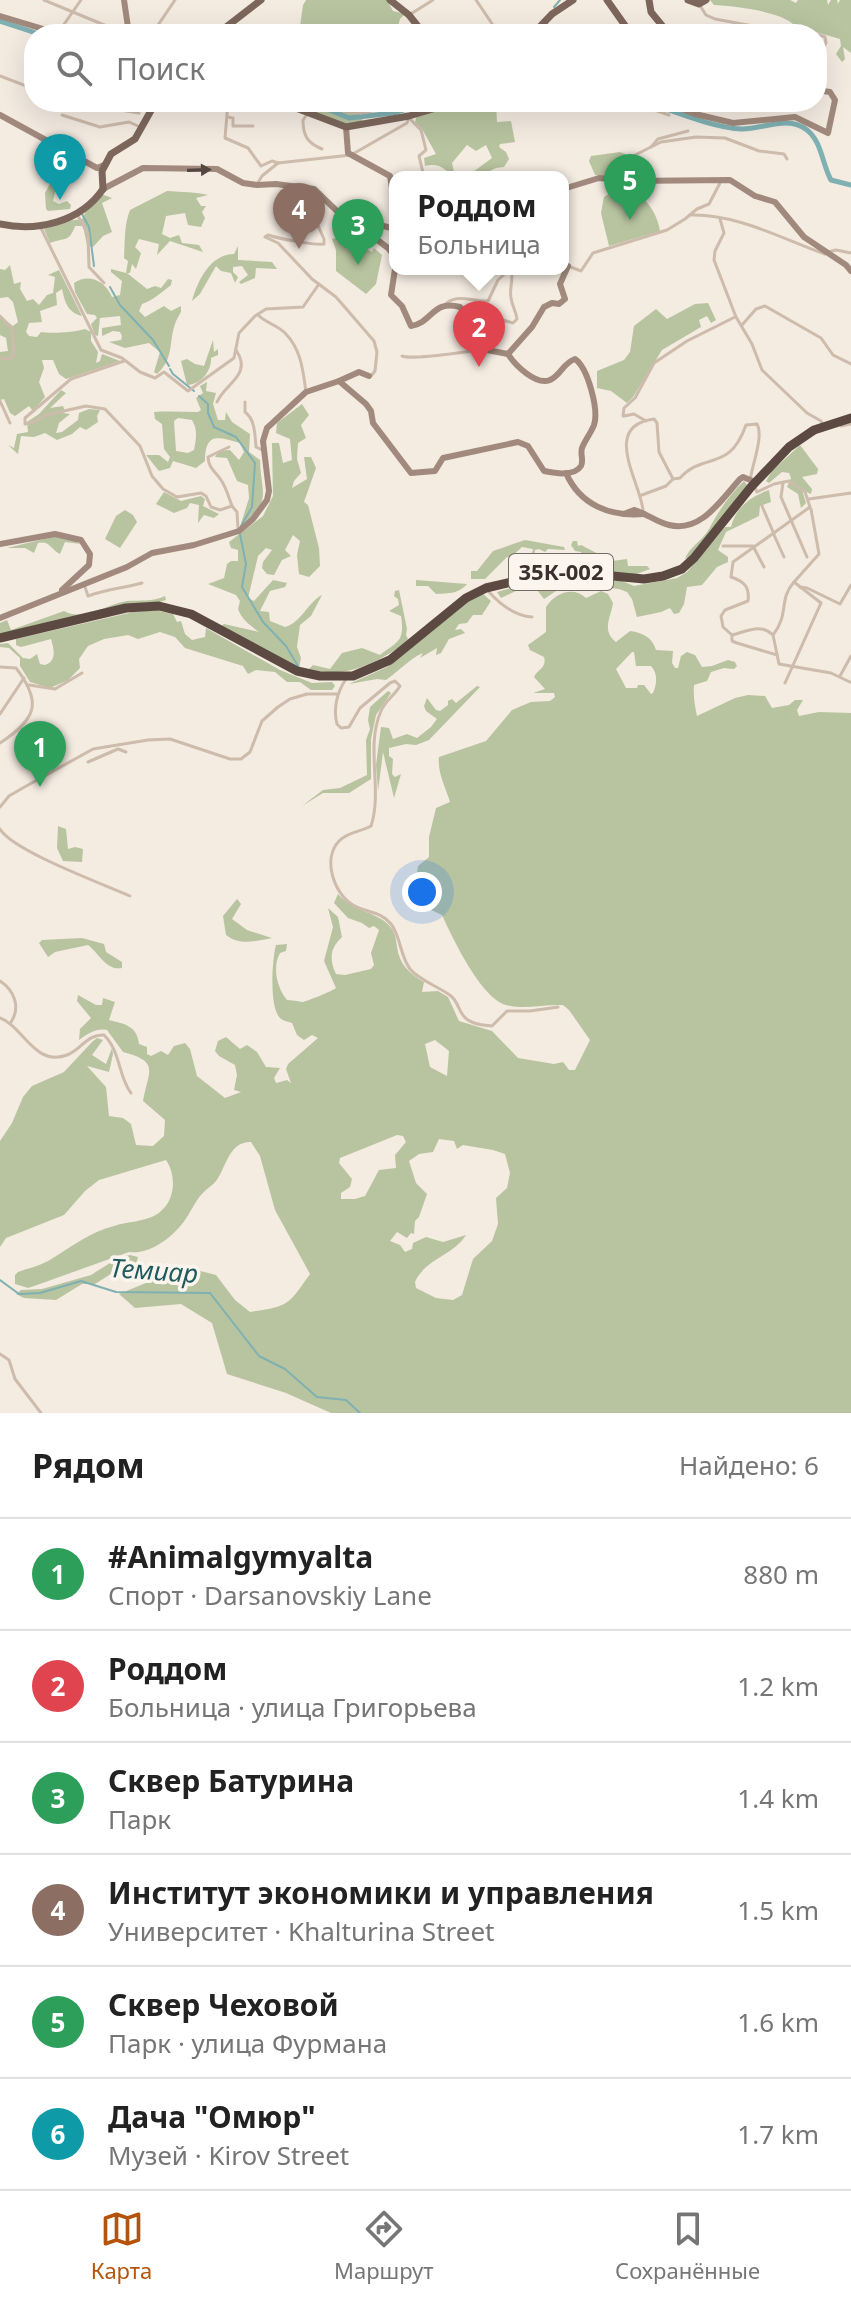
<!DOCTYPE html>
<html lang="ru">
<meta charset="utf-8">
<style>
body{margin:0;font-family:"Noto Sans",sans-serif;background:#f6f6f6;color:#222}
.you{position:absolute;left:422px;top:892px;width:28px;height:28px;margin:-20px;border:6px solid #fff;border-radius:50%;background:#1a73e8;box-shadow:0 0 0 12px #1a73e833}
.badge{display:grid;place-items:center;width:52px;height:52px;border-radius:50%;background:#b45309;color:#fff;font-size:26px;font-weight:700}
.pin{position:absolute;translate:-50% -66px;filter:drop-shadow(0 2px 4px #0008)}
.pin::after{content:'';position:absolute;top:42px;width:28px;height:24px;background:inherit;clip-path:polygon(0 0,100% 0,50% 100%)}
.popup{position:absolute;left:389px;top:171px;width:180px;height:104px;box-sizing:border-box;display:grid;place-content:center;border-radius:16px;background:#fff;filter:drop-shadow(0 2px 6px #0005);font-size:26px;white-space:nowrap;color:#767676}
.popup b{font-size:30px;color:#222}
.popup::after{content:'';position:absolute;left:50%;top:100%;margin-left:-16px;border:16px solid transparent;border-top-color:#fff}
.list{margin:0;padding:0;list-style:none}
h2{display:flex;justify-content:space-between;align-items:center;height:104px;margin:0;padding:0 32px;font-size:34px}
h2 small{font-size:26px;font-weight:400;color:#767676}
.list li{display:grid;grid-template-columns:52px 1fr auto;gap:24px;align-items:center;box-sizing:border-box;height:112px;padding:0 32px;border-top:2px solid #e0e0e0}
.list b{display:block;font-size:30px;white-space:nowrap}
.list p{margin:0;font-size:26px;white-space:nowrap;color:#767676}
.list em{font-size:26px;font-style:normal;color:#767676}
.icon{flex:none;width:44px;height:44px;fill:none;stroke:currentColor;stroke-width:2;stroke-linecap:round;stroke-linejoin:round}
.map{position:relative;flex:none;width:851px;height:1413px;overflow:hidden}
.search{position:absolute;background:#fff;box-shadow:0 8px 32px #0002;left:24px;right:24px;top:24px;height:88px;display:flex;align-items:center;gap:20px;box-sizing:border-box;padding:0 28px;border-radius:32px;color:#767676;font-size:30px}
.sheet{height:776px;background:#fff}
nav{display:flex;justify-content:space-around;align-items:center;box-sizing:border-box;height:112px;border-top:2px solid #e0e0e0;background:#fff;font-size:22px;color:#767676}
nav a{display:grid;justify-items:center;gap:4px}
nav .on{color:#b45309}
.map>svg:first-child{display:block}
.green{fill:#b8c4a0;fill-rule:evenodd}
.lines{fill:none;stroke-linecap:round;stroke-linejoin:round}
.stream{stroke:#7fb0b2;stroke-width:2}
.river{stroke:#7fb0b2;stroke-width:5}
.street{stroke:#cdbbac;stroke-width:3}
.secondary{stroke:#a18a7d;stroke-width:6}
.primary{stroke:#7d675c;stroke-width:7}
.highway{stroke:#5c4a42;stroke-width:9}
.oneway{fill:#544640}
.labels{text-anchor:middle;stroke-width:7;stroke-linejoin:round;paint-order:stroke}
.shield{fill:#fbf5ee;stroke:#756b66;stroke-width:2}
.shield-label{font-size:22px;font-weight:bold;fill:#3b302b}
.water-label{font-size:26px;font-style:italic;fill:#1f5a5e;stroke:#fbf5ee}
</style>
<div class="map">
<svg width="851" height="1413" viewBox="0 0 851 1413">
<rect width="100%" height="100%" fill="#f4ebe1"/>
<g class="green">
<path d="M306 0H387L393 11 405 14 400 19 396 34H299L303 5Z"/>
<path d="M710 0H790L796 3 798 0H827L828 5 831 0H837L838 4 840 0H851V53L843 47 845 59 842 62 836 54 841 46 840 39 795 26 794 30 791 29 793 24C779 11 733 6 714 5Z"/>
<path d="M259 102H359L363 124 347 127 295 109Z"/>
<path d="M496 103 497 122 511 121 515 142 500 144 499 147 506 152 509 159 504 167 496 168 477 177 473 172 492 158 486 145 476 151 467 145 452 163 455 177C445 170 440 162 425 166L424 158 436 154 422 129 415 122 417 115 442 108 444 112 454 108Z"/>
<path d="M620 152 625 154V158L617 164 626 175 622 177 595 175 589 161 591 156Z"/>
<path d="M53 178 69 182 67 187H56L53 201 59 204 67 201 71 205 70 209 48 211 46 209 45 193Z"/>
<path d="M167 191C182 192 196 192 208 195L196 198 201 206H206L202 212 205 218 201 227 188 225 185 213 166 216 162 234 170 238 179 235 182 243 199 245 203 252 170 241 157 255 159 244 139 239 135 247 141 253 136 269 132 264 130 273H127L147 289 155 286 161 288 168 279 172 280 171 285C162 292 152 301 142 304L139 311 145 317 164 306 171 311 181 306V312C165 336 178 355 157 374L154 372 160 352 149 343 125 348 109 342 121 340 122 336 120 332 113 331 102 336V328L121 325 120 316 100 318 98 336 95 335 91 324 97 318 95 315 87 314 75 292 74 283C89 273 105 281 112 297L120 295 122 281 111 272V269L126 273 128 261 124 258C125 242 124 225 130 210Z"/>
<path d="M612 192C621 195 624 193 633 194 648 197 658 217 660 231L609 246 601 213 604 197Z"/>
<path d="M101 194 112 198 102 203 112 232 103 236 93 247 87 245 83 226H75C69 243 65 237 50 243L42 224 82 219 87 209Z"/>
<path d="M348 235C358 239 363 248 372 252L374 248 382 255 376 284 366 294 336 271V250L332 239Z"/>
<path d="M238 246V260L272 262 277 269 256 268 255 278 241 284 239 282 248 275 242 266 233 267V272L238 277 235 283 231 273 221 271 216 266 200 294 192 301C197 282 210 254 234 254Z"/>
<path d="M10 265 14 284 21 282 20 289 27 301 33 299 39 305 47 295 53 293 55 277 48 275 59 270 82 316C67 312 65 302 62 289L56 293 57 305 40 311 42 322 29 323 26 332 29 336 37 337 41 332C50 334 76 332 85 329L91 332V341L98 352 96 363 100 361 102 354 120 361 66 379 59 374 53 360H42L44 368 39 382 45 397 33 411 29 406 15 416 10 413 4 399 0 400V352L8 351 6 338 0 335V317L13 326 18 322 13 302 8 297 0 298V269L5 270Z"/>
<path d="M708 303 716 320 711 323 707 316 699 320 701 327 662 350 633 397 627 403 611 391 597 388V371L624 360 630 352 634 326 656 309 667 319 695 304Z"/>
<path d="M213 340 214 352 218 349V355L211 358C212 371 200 385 187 385L181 361 187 359 195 364 204 366Z"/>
<path d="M207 382 206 391 216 393 213 404 218 420H225L226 412 232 422 250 434 249 452 260 460C261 494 273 501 240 527L249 498 248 485 237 481 227 458 215 457 219 451 230 450 239 460 244 452 240 443C217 436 205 433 205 461L196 468 173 461 170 468 159 471 146 455H159L168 462 170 457 164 449 162 424 155 419 154 412C169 411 183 412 198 412L201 410 196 398 203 393 200 386ZM178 418 192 420C198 430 196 439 194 450L188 453 176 451 174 421Z"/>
<path d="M61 390 66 393 50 408 63 406 65 411 63 413 70 414 59 423 56 433 62 432 78 420 79 413 89 409 100 410 97 416 98 422 86 430 80 427 72 434 57 440 45 433 34 437 21 436 18 454 8 445 14 448 17 434 28 432 27 422 39 414Z"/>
<path d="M302 404 309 415 301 425 306 438 298 443 297 459 301 473 294 481 292 488 307 479 304 457H311L316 468 304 502 308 505 319 548 320 566 309 577 299 574 297 555 300 541 293 535 285 550 291 556 282 560 274 575 267 574 262 568 263 562 272 550 266 548 258 556 248 598 254 601 273 580 287 583 285 587 270 591 260 611 269 612 270 621 285 627C302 622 307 603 322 595L311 616 300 625 297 647 301 658 299 668 220 627 224 624 259 632C250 625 242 620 238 609L240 601 236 595 208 584 224 578 227 564 231 561H238V550L231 548 229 542 263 516 273 496 272 443H279L283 463 292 460 290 439 276 433 277 423Z"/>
<path d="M800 445 818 469 817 474 802 477 812 489 811 494 802 490 806 503 801 508 798 494 787 487 791 478 789 473 782 472 769 483 766 481 772 471Z"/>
<path d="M744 481 747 485 692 556 685 559C689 547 703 540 709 529 718 512 729 495 744 481Z"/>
<path d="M769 490 771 502 760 506 759 516 726 532 718 550 728 557V562L717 567 702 585 687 587 684 604 679 613 674 614 670 608 661 612 637 617 632 599 627 592 619 589 579 585 559 589 544 599 534 586 522 588 501 598 497 592 550 577 574 576 622 581 634 586 677 578 687 572 725 527H731C736 507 750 497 769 490Z"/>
<path d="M164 492 181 501 201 496 205 499 203 506 219 514 214 518 204 515 198 523 199 505 190 503 187 508 174 513 156 504Z"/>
<path d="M125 510 133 515 137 522 120 548 105 539 116 516Z"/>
<path d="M52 537H67L81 544 65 542 60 554C51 550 50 540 38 543L34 553 25 548H7Z"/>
<path d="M525 540 564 547 565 550 548 549 545 552 539 549 535 550 534 557H531L533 549 522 547 510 558 507 557 485 579H471V571H477L493 551Z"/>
<path d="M573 541H577L578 546 581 545 612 561 627 559 628 566H647L650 569 634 575 573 569 577 559 582 557 581 552 575 551 571 545Z"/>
<path d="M416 580 467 584C458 594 450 593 436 594L428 586H416Z"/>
<path d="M399 590 407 629 406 635 408 639C396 653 359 671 340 672 330 673 319 671 308 670L313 665 330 669 342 653 362 648 380 655C398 641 405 642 401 616L389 611 399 605 398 599 394 596 395 591Z"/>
<path d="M601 591 608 594 613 603C611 617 601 631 616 642L630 631C643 633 652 637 656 650L673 651 672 663 675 668H678L681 656 687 652 695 655 702 667 712 666 728 660 735 662 737 666 734 669 724 668 711 672 707 681 694 685C693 695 695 707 697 716L735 698 748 695 765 696 772 708 789 705 795 700H803L797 710 799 716 819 712 851 713V1413H331L286 1393 227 1374 212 1323 181 1304 135 1308 119 1294 185 1267 216 1275 235 1300 250 1312C288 1306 287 1307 310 1274L275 1210 260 1156 251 1142C229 1141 226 1168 216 1181 212 1186 206 1189 202 1194 195 1201 191 1212 185 1220 173 1237 150 1255 129 1252L37 1285 28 1288 15 1284V1275L18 1272C29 1268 43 1265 53 1258 72 1246 91 1232 114 1226 128 1221 150 1222 161 1211 176 1198 176 1175 166 1160L99 1180 85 1191 64 1215 6 1238 0 1247V1141L12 1123 23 1097 32 1086 64 1072 92 1042 97 1038 103 1040 92 1055 106 1064 112 1048 113 1054 109 1072 87 1066 106 1087 109 1116 123 1118 131 1124 136 1145 153 1146 164 1136 165 1120 143 1101C148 1071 161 1062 123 1052L107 1030C95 1028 88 1034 79 1040L80 1029 91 1018 77 1001 78 995 96 1005H102L103 998 115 1002 109 1020C124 1024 137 1025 139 1044L147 1047V1054L151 1056 161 1051 168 1055 174 1046 185 1043 190 1049 197 1076 225 1098 241 1092 234 1090 237 1075 235 1065 219 1056 215 1051 218 1041 226 1037 240 1049 247 1045 257 1052 266 1067 280 1068 274 1078 276 1083 287 1080 291 1083 286 1069 288 1064 318 1038 312 1035 304 1040 297 1035 292 1023C288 1022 282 1020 280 1018 269 1007 272 960 276 945L287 944 286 951 280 953C272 967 277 988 287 1000 292 1000 297 1001 302 1002 306 1002 332 991 336 988L324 961 333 927 328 908 338 917 342 937C330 948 329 959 336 974L345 975 371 969 374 965 371 953 379 930 374 926 369 928 362 923 348 918 334 903 338 894C354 913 381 912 392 929 396 935 396 941 397 947 399 964 410 974 424 982L422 992 438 991 448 997 459 1021 492 1031 518 1058 554 1064 563 1062 569 1070H575L590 1040 569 1010 563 1005C544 1004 525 1010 506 1005 481 998 453 939 442 915L431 910 417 872 418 866 429 857V837L436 808 450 802C446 788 437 772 439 757L486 741 512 710 531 702 550 701 555 697 554 693H533L545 689 534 677C538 669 547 668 544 657L530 650 528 645 546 632V607C555 593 573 586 586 598ZM632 652H634L636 666H651C658 673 657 684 653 693L651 694 644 685H638L637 688H626L616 669ZM435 1040 449 1051 447 1076 430 1067 425 1044ZM397 1135 403 1136 406 1142 395 1155 396 1168 379 1170 365 1196 355 1199H341V1193L350 1187 352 1179 339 1163 340 1158ZM439 1139 454 1141 457 1149 463 1145 493 1150 505 1154 510 1173 507 1188 496 1198 498 1224 492 1241 473 1259 462 1295 453 1300 436 1298 416 1288 415 1282C425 1259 454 1255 466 1235L443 1242 426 1237 413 1243 412 1249 405 1252 400 1245 390 1241 397 1232 407 1238 411 1233 414 1234 415 1221 419 1217 427 1194 416 1183 409 1161 419 1154 433 1152Z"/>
<path d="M482 593 491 601 482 615H473L467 623 459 624 455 630 461 629 465 633 449 639 441 653 436 655 437 648 420 658 423 653C410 658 398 672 386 680L377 679 349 684 387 667 463 603Z"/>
<path d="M165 596 166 600 159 602 0 636V623L7 620 11 630 64 611C83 622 107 604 127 601 140 600 152 602 165 596Z"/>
<path d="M154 610 173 614 177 622 181 621 185 634 192 640 205 637 206 628 280 670 312 683 332 682 335 686 332 690H311L300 682H287L275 672 256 670 248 674 243 666 185 648 175 637 160 632 138 639 128 635 104 639 88 646 79 659 80 668 68 680 50 688 30 682 20 666V658L9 648 0 647V644L8 643 23 658 30 659 37 654 40 664 45 665C57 661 54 649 51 639L21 647 16 645V639L133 612Z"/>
<path d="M477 686 480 687 429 740 416 745 406 744 389 748V756L393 759 392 774 395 777 401 774 394 798 383 752 378 791 376 765 381 727 389 728 393 739 407 734 417 738 431 727 437 719 426 711 424 706 427 698 436 710 440 711 448 705V701L452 699 456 703Z"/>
<path d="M388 691 391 693 376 715 371 739V779L349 793H323L302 806 323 790 340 788 367 775 366 740 370 729 368 720 370 707Z"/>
<path d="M58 826 66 829 68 849 75 847 83 849 82 862 63 861 57 848Z"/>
<path d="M237 899 241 904 232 919 247 930 272 938C256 941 240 946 226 935L223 916Z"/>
<path d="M82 938 104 944 106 952 122 962V968C106 971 99 953 88 945L55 952 48 957 39 943 42 940Z"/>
<path d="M130 1255 138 1257 136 1265 122 1267 95 1284H82L56 1300 24 1298 16 1294 21 1290 42 1289 91 1275 118 1258Z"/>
</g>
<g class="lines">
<g class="stream">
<path d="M554 7 560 0"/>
<path d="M82 214 89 227 94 266"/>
<path d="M110 287 120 305 153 340 169 366"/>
<path d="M170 369 173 374 194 391"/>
<path d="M199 396 208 404V413L214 427 236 437 255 463 252 507 241 526"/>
<path d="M240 534 246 564 242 587 263 622 286 646 298 666"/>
<path d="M0 1280 19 1294 40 1293 81 1281 116 1292 210 1293 259 1356 285 1369 317 1397 346 1400 360 1413"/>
</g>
<g class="river">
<path d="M0 21 39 34"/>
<path d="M310 102 349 118 393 113 430 102"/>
<path d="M646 102C673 111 714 128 742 129 764 129 788 115 807 130 822 142 822 164 831 180L851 185"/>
</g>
<g class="street">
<path d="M44 0 126 34"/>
<path d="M476 0 499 34"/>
<path d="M699 4 706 15 715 19 780 31 814 34"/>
<path d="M409 15 433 0"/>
<path d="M58 33 81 0"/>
<path d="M152 34 175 0"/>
<path d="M817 34 825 37 826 43 817 56"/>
<path d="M0 76 34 89"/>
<path d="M66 102 85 110 101 107 139 113"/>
<path d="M228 102 225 138 248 148 261 166 272 161 278 163 262 176 257 184"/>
<path d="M359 102 361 113"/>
<path d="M321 103 346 112 361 113 419 102"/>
<path d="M634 103 669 115"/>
<path d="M308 113 303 120C303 135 307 143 322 149"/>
<path d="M62 115 100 127 129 122 140 127"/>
<path d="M228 117 233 118V126H253"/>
<path d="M410 119 421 130 426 150 419 156 424 177"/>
<path d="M651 147 658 139 688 131"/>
<path d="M278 163 351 155 407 123 409 116"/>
<path d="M599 177 602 174 628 177 630 159 633 156 661 142 696 137 725 138 759 151 784 154 787 159"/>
<path d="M308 188 310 208 324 239V244C317 246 276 238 268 235L265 237 278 243 312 279 336 297 374 341 377 352 375 371 371 376"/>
<path d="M691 215C738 214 782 239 825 254"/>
<path d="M78 216 88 234 89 267 104 283"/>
<path d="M720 219 724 233 715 251 714 260 736 317 752 344 762 370 807 413 821 421 823 425"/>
<path d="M40 226 101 350 122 358 140 372 155 378 164 372 188 391 234 358 239 333 255 316 266 309 303 307 319 284"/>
<path d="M828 252 836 250 851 253"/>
<path d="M568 266 581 271 593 253 667 230 685 219 697 209 709 204 720 183"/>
<path d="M444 306C454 292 473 302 488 301L498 280 510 269"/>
<path d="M462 308 513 323 517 319C516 311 512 306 511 298 509 288 514 280 511 269"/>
<path d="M258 315C266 323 277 325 285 333 301 349 303 370 306 392"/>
<path d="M0 316 12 328 14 354 11 359 0 358"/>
<path d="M742 325 756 309 765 306 821 338 833 355 851 364"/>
<path d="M402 356C414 361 469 350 487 350"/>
<path d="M124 361 71 379 25 418V424L34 422 46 415 86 406 105 409 140 446 152 476 163 489 177 497 201 493 206 496 211 507 220 510 232 506 237 512 238 529"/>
<path d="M0 401 10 423"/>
<path d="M217 402C225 383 253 375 236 350"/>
<path d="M245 402V412C255 419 255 435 256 447L264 451"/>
<path d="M623 416 624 408 635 398 654 363 687 341 735 317"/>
<path d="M624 416 634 414 646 421"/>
<path d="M841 426 851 424"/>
<path d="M229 447 208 457C209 470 215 470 221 480 226 487 229 498 232 506"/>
<path d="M673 479 680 478C705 451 729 473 746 425L757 424C764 437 752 464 750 481"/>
<path d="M783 483 781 497 807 557"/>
<path d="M755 488 757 492 774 484 789 481 805 492 810 507 733 562 731 577C743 581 750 586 748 601L725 610 721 616 723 627 732 635C748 631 760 623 773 635L779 664 831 673 850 682"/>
<path d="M642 495 666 486 673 479 659 452 657 423 654 419C601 426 640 481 643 510"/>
<path d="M809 499 851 493"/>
<path d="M762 506 774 534"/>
<path d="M774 535 784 557"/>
<path d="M723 546H753L764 567"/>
<path d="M84 584 88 596C106 589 124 588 142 583"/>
<path d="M800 587 807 588 840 604 851 585"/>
<path d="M489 592C500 604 515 616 532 617"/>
<path d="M773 635C790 613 778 600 794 582"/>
<path d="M732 636V641L737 643 777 655"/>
<path d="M0 667 16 668C43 703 36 719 0 743"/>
<path d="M840 676 851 656"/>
<path d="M346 679C337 692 333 709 337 724L341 728 349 727 360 708 390 683 395 681 400 686C395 695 385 701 381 711 365 747 383 790 371 826 360 832 348 832 339 841 322 859 334 894 353 905 366 913 381 911 391 924 401 937 400 956 410 969 420 981 438 986 451 996 459 1002 459 1015 468 1020 475 1025 484 1025 492 1026L507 1011H530L558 1007"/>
<path d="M785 683 821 603 794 582 819 554 811 509"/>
<path d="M29 685 55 689 82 673"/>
<path d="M0 714 24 678"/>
<path d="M88 762 118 749 126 752"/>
<path d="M0 807 9 796 21 789 93 749 148 740 170 739 230 759H241L250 752 262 721 278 707 290 699 307 694H338"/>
<path d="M0 829C13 851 103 884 130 896"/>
<path d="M0 981C14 990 21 1007 11 1022"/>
<path d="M0 1018C23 1026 34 1067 67 1055 81 1050 87 1034 104 1035 121 1052 118 1076 131 1093"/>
<path d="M0 1354 9 1360 15 1379 41 1413"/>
</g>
<g class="secondary">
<path d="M124 0 129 34"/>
<path d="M0 16 60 34"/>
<path d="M632 102H635"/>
<path d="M663 102 695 114 733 123 795 117 828 133 835 100 830 92 817 90"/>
<path d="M0 115 97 168 104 165"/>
<path d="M346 127 348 153 390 176 395 208"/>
<path d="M103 189 143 168 217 169 243 183 257 185 276 184 314 189 341 215 395 229"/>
<path d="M563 189 599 178 627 181 730 180 755 196 775 202 804 237 846 265 851 271"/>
<path d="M351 220 388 248 395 257"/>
<path d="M395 269 391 295 402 306 411 326C432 323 433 299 460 307L481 333 487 350 508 354"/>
<path d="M508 354 532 327 544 307 552 303 559 304 565 299 560 284 568 266H563"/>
<path d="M369 376 359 372 339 381 366 404 371 411 373 423 411 473 435 471 443 458 518 442 528 446 544 471C554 473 574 477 581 466 584 461 580 454 582 448 585 440 591 433 594 425 599 410 588 368 575 359 563 363 561 375 550 380 536 386 515 365 508 354"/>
<path d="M566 473C580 505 610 517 644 514"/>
<path d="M624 514 634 510C646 513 656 522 669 525 701 533 721 500 740 479L743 477 755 482"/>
<path d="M0 544 55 534 81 540 90 554 89 565 62 590"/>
<path d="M0 618 127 567 152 553 194 545 239 531 253 519 267 500 269 491 263 441 267 428 306 392 339 381"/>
</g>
<g class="primary">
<path d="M390 0 409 15 424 34"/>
<path d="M607 0 631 34"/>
<path d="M649 0 651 12 669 34"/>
<path d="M688 0 699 4 706 0"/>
<path d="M217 34 261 0"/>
<path d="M533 34 552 14 573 0"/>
<path d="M179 102H192"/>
<path d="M250 102 283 104"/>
<path d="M280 102 346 127 409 116 453 103 467 102"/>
<path d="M103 189 102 171 111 154 135 139 153 107 160 102"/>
<path d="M0 224C37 232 81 222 103 189"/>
</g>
<path class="highway" d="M0 638 126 608 159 606 191 614 297 671 320 676H353L390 660 466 598 486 588 549 573 571 572 644 579 663 576 682 569 694 558 751 487 789 447 814 430 851 418"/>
</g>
<defs><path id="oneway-solid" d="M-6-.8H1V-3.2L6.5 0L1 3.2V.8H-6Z" transform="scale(2)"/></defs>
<use class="oneway" href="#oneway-solid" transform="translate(199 170) rotate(-2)"/>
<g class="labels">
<rect class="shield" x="509" y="554" width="104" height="36" rx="6"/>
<g class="shield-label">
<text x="561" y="580">35К-002</text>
</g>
<g class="water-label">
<text transform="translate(154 1271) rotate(4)" y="9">Темиар</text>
</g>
</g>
</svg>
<div class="you"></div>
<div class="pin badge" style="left:40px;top:787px;background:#2e9e5b">1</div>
<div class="pin badge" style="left:479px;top:367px;background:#e0444e">2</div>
<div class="popup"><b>Роддом</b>Больница</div>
<div class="pin badge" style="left:358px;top:265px;background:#2e9e5b">3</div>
<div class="pin badge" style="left:299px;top:249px;background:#8d6e63">4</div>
<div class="pin badge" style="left:630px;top:220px;background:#2e9e5b">5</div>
<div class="pin badge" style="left:60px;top:200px;background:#0f9aa8">6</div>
<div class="search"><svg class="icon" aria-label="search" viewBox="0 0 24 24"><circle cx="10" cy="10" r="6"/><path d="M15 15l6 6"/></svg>Поиск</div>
</div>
<section class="sheet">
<h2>Рядом<small>Найдено: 6</small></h2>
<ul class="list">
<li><span class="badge" style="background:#2e9e5b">1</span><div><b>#Animalgymyalta</b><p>Спорт · Darsanovskiy Lane</p></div><em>880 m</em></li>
<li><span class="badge" style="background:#e0444e">2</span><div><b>Роддом</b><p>Больница · улица Григорьева</p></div><em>1.2 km</em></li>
<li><span class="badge" style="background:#2e9e5b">3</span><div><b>Сквер Батурина</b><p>Парк</p></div><em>1.4 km</em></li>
<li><span class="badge" style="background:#8d6e63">4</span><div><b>Институт экономики и управления</b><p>Университет · Khalturina Street</p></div><em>1.5 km</em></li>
<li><span class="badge" style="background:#2e9e5b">5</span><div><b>Сквер Чеховой</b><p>Парк · улица Фурмана</p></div><em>1.6 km</em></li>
<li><span class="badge" style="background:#0f9aa8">6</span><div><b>Дача &quot;Омюр&quot;</b><p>Музей · Kirov Street</p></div><em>1.7 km</em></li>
</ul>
</section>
<nav>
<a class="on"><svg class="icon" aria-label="map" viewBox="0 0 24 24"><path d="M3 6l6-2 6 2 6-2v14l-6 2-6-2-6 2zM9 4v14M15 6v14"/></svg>Карта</a>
<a><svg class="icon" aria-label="directions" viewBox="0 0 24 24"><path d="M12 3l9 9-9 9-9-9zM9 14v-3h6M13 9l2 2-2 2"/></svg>Маршрут</a>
<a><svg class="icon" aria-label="saved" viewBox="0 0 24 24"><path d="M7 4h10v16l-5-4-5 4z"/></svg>Сохранённые</a>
</nav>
